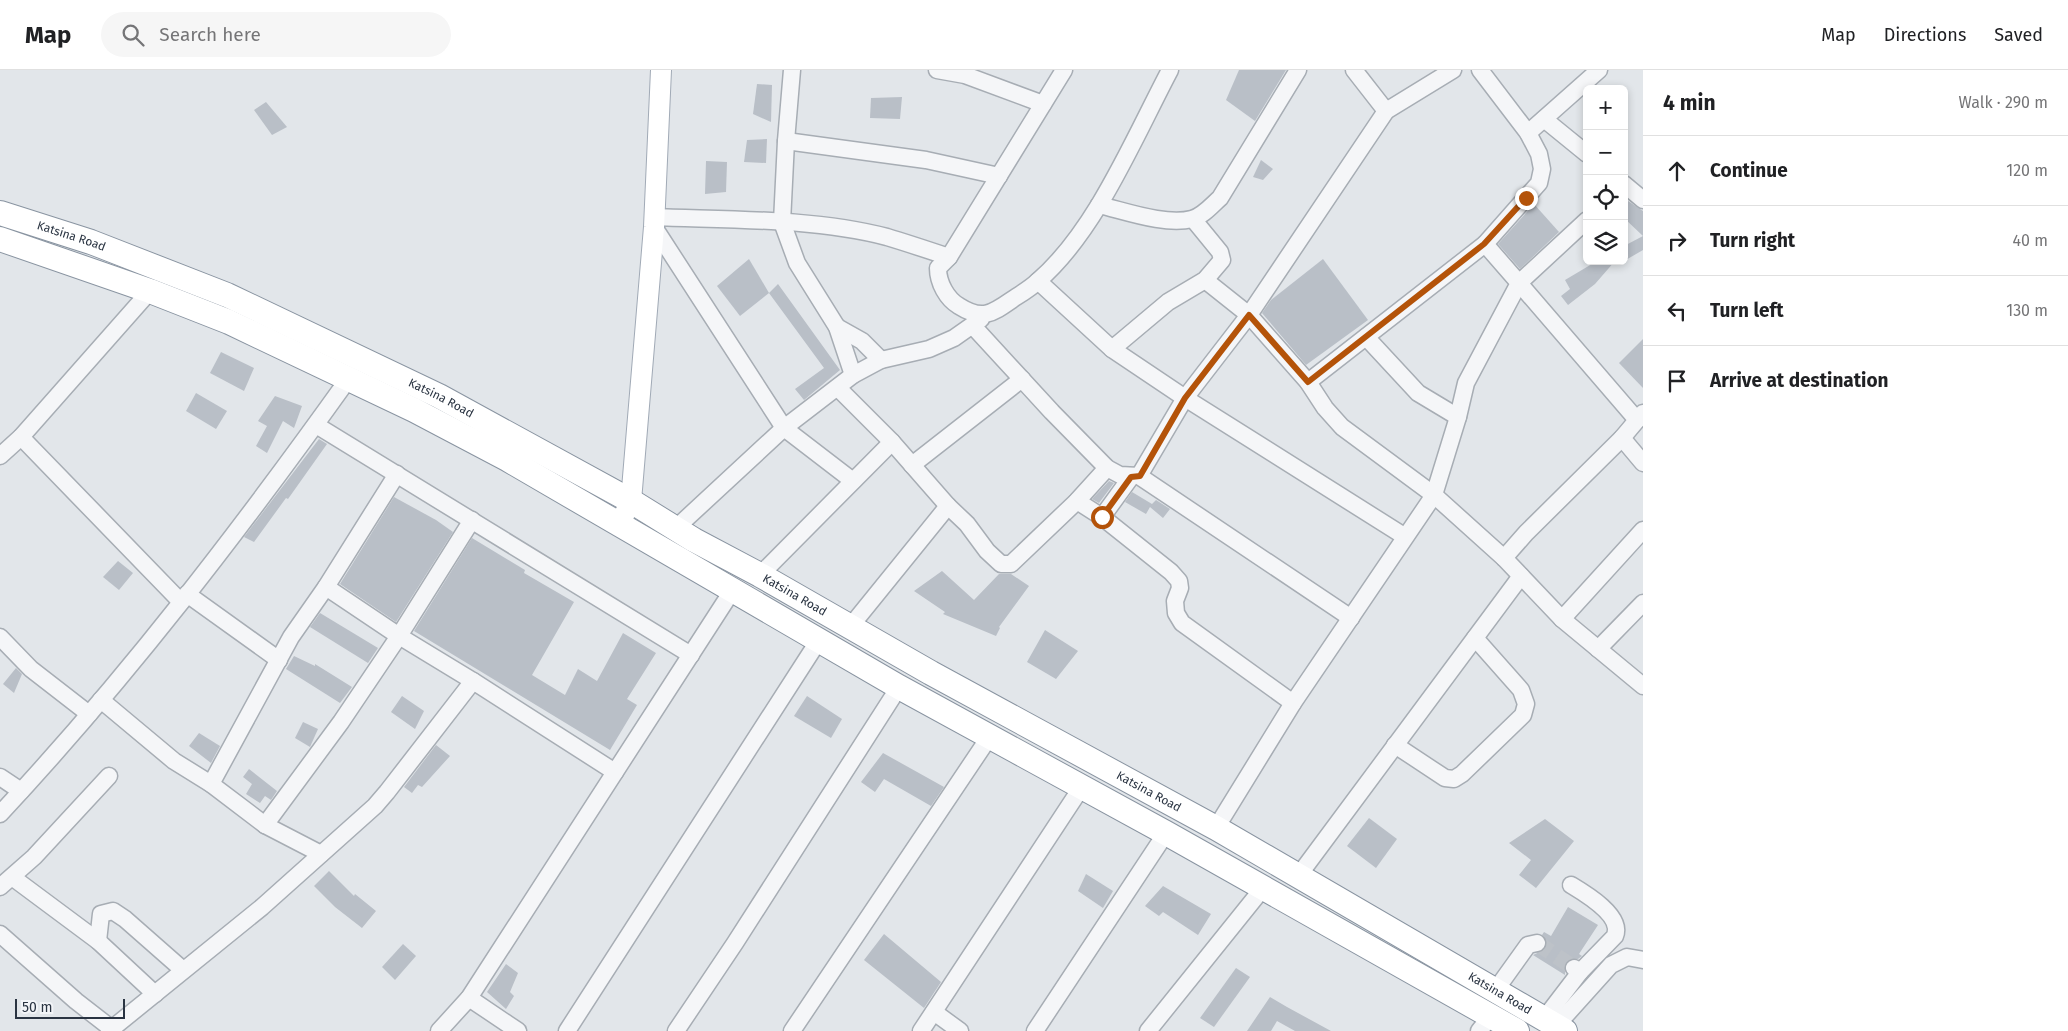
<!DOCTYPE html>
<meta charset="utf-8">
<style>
body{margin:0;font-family:"Fira Sans",sans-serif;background:#f6f6f6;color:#202124}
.controls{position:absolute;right:15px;top:15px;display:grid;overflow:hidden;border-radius:8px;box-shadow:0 2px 8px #0003}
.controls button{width:45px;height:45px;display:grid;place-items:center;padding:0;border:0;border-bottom:1px solid #e0e0e0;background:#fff;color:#202124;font:25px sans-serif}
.scale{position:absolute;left:15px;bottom:12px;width:110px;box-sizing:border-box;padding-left:5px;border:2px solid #2a3442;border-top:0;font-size:14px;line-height:18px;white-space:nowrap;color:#2a3442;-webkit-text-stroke:4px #f2f4f7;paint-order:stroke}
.stop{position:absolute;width:15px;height:15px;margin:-11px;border:4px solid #b45309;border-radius:50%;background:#fff}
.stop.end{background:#b45309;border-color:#fff;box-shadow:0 1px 5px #0008}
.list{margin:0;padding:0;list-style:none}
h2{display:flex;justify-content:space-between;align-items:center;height:65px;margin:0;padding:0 20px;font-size:21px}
h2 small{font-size:16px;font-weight:400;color:#757577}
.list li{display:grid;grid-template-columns:32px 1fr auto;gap:15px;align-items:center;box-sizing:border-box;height:70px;padding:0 20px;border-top:1px solid #e0e0e0}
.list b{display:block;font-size:19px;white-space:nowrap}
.list em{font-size:16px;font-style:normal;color:#757577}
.icon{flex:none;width:28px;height:28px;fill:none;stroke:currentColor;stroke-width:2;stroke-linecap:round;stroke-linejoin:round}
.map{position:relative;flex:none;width:1643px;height:961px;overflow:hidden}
header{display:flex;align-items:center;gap:30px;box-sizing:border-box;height:70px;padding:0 25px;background:#fff;border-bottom:1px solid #e0e0e0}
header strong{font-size:24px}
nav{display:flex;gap:28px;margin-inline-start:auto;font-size:18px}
.search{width:350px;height:45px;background:#f6f6f6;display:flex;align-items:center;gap:12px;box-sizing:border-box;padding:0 18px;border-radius:28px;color:#757577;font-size:19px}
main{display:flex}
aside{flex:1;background:#fff}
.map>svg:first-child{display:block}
.building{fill:#b9bfc7}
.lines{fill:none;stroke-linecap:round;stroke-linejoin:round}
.minor-tunnel{stroke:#bdc2c8;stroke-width:16;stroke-dasharray:16 8;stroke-linecap:butt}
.minor-casing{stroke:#a7adb4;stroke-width:19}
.major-casing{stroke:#a1aab6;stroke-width:22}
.highway-casing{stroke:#8994a1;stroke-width:26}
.minor{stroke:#f5f6f8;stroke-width:16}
.major{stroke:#fff;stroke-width:20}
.highway{stroke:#fff;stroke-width:24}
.route{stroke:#b45309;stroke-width:6}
.labels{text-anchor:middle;stroke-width:4.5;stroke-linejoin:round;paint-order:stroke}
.street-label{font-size:12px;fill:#2a3442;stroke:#f2f4f7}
</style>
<header>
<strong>Map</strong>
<div class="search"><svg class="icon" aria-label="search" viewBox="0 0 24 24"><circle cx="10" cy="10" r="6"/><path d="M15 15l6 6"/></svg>Search here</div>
<nav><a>Map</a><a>Directions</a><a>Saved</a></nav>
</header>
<main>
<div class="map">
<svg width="1643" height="961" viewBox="0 0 1643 961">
<rect width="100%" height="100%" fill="#e2e6ea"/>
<g class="building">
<path d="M1239 0H1286L1255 51 1226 30Z"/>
<path d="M757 14 772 15 771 52 753 44Z"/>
<path d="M902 27 900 49 870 48 871 28Z"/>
<path d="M266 32 287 57 272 65 254 40Z"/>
<path d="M767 69 766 93 744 92 747 70Z"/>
<path d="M1261 90 1273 99 1263 110 1253 107Z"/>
<path d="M706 91 727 92 726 122 705 124Z"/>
<path d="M1628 131 1643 141V180L1624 191V176L1643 166 1624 148V135Z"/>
<path d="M1534 134 1559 162 1520 199 1498 174Z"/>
<path d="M749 189 769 223 740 246 717 216Z"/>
<path d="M1323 189 1368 250 1306 295 1262 243 1271 230Z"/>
<path d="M1597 191H1615L1595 214 1568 235 1561 226 1570 219 1565 210Z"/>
<path d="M778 214 840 300 804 330 795 319 824 298 769 223Z"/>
<path d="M1643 269V318L1619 293Z"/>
<path d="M221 282 254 298 244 321 210 303Z"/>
<path d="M196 323 227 341 216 359 186 341Z"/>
<path d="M275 326 302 336 294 358 283 351 267 383 256 376 267 356 258 351Z"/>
<path d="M319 369 327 374 288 429 286 428 254 472 244 467Z"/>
<path d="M1109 411 1114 413 1099 433 1092 429Z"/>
<path d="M1132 422 1152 434 1156 430 1170 439 1163 448 1150 437 1146 444 1125 432Z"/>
<path d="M394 427 436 450 453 462 396 552 340 514Z"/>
<path d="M472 468 525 500 524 503 574 532 532 605 565 625 578 599 597 611 623 563 656 583 627 629 637 635 610 680 414 561Z"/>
<path d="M118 491 133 503 119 520 103 507Z"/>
<path d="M942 501 974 530 999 504H1011L1029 516 999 557 1000 558 996 566 943 544 945 542 914 521Z"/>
<path d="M320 543 378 578 368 593 310 557Z"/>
<path d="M1045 560 1078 581 1056 609 1027 592Z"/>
<path d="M294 586 315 596V594L352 617 340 633 286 599Z"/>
<path d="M16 598 22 604 14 623 3 614Z"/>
<path d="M402 626 424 641 415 659 391 642Z"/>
<path d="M807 626 842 649 831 668 794 646Z"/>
<path d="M303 652 318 659 310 677 295 668Z"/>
<path d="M199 663 220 676 211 693 189 676Z"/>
<path d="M436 675 450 686 422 717 418 715 412 723 404 717Z"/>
<path d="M883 683 944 717 931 736 884 709 875 722 861 712Z"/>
<path d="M249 699 277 721 271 730 265 726 260 733 246 724 252 714 243 707Z"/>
<path d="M1369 748 1397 769 1376 798 1347 776Z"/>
<path d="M1545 749 1574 771 1536 818 1519 805 1531 790 1509 773Z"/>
<path d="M329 801 354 826 355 824 376 841 362 858 335 837 314 816Z"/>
<path d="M1086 804 1113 821 1103 838 1078 821Z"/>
<path d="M1163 816 1211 844 1198 865 1163 842 1159 846 1145 836Z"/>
<path d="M1568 837 1598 855 1579 884 1582 886 1578 889H1570L1565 893V905L1533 885 1544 880 1547 871 1542 865 1544 862 1551 866Z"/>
<path d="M884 864 941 912 924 938 864 890Z"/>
<path d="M403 874 416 886 395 910 382 897Z"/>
<path d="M506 894 518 903 510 922 514 926 506 939 487 922Z"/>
<path d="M1236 898 1250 907 1214 957 1200 948Z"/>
<path d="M1270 927 1287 937 1331 961H1295L1277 951 1271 961H1247Z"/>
</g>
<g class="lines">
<path class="minor-tunnel" d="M1537 873 1574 898"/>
<g class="minor-casing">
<g id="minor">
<path d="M792 0 786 71 782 152 797 193 837 257 853 305"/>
<path d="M937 0 965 5 1043 34"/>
<path d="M1064 0 949 187 938 198C938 213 947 229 959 236 984 252 994 242 1016 227 1024 222 1032 217 1038 211 1096 161 1134 68 1170 0"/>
<path d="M1354 0 1386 41"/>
<path d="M1544 49 1587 84"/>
<path d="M1528 63 1599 0"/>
<path d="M786 71 926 90 999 106"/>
<path d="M1624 114 1643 130"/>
<path d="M1099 135C1125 141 1166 156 1192 149 1203 146 1212 135 1220 128L1298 0"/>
<path d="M654 147C729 150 814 148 887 167 907 173 928 180 949 187"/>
<path d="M1587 150 1519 213 1637 350"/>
<path d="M654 157 784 358 853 411"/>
<path d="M1205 210 1249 245 1308 312 1325 338 1342 357 1434 425 1504 488 1562 549 1643 616"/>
<path d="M1038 211 1112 279 1185 328 1404 466"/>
<path d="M973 256 1052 342 1107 398 1120 405 1139 406 1351 548"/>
<path d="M837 257 862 271 881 290"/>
<path d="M1366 267 1418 323 1458 347"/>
<path d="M1112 279 1168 232 1205 210 1222 190 1220 182 1193 149"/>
<path d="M1308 312 1485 174 1539 113 1542 99 1539 84 1528 63 1480 0"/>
<path d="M838 318 892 372 948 436"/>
<path d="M316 355 691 585"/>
<path d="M21 367 181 532"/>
<path d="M1622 368 1643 393"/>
<path d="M0 386 21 367 150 221"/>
<path d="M912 395 1022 309"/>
<path d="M1139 406 1185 328 1249 245 1386 41 1453 0"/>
<path d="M1077 431 1102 447 1171 502 1179 511 1180 518 1175 531 1176 543 1182 553 1293 633"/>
<path d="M1102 447 1131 407"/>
<path d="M676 458 784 358 853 305 881 290 929 279 954 268 981 249"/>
<path d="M1504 488 1526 463 1622 368 1643 343"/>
<path d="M760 505 892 372"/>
<path d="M326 517 399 566 473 611"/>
<path d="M187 524 279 590"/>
<path d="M1562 549 1643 460"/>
<path d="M850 557 948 436 967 454 987 481 1001 494H1011L1077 431 1107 398"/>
<path d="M0 567 31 599 89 644"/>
<path d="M1598 579 1643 533"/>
<path d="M101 630 174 691 211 714 265 755 321 784"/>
<path d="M1395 675 1445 708 1454 709 1462 704 1523 645 1526 634 1521 620 1475 568"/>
<path d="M0 707 21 721"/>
<path d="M211 714 291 567 326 517 397 404"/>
<path d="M0 744C127 608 241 459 349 308"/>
<path d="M265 755 341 652 399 566 472 450"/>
<path d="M1216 758 1293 633 1434 425 1458 347 1466 313 1519 213 1485 174"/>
<path d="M1299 805 1521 506"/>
<path d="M12 807 98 871 155 924"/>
<path d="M1571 815C1586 824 1623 846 1615 866L1580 902"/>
<path d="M0 817 34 787 109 706"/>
<path d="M0 864 76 931 112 959"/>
<path d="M98 871 101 844 113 841 125 849 183 900"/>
<path d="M1495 921 1528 875 1537 873"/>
<path d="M469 928 518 961"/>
<path d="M934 942 960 961"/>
<path d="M1544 949 1580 902 1574 898"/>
<path d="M1556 956 1611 895 1627 887 1643 890"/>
<path d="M109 961 262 837 375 736 387 722 473 611 615 702"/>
<path d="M439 961 469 928 732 521"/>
<path d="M567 961 819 570"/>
<path d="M676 961 735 873 899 617"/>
<path d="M792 961 990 666"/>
<path d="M921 961 1081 718"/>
<path d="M1035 961 1166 763"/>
<path d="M1148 961 1263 818"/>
<path d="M1479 961 1491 946"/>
</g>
</g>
<g class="major-casing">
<path id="major" d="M619 455 631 431 654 157 661 0"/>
</g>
<g class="highway-casing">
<g id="highway">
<path id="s1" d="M0 143 91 172 227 225 439 326 631 431 694 470 760 505 931 603 1216 758 1565 961"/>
<path d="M0 169 150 221 229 252 414 340 507 389 899 617 1166 763 1517 961"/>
</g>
</g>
<use href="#minor" class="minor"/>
<use href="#major" class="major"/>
<use href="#highway" class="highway"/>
</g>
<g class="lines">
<path class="route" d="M1102 447 1131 407 1140 406 1185 328 1249 245 1308 312 1484 174 1526 128"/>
</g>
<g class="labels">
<g class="street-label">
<text dy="4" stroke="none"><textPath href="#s1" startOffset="75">Katsina Road</textPath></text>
<text dy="4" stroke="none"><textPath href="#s1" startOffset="479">Katsina Road</textPath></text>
<text dy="4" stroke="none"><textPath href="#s1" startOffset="884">Katsina Road</textPath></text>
<text dy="4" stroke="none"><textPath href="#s1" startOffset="1289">Katsina Road</textPath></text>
<text dy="4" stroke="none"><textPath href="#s1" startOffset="1694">Katsina Road</textPath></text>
</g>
</g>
</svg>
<div class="controls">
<button>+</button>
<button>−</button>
<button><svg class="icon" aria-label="locate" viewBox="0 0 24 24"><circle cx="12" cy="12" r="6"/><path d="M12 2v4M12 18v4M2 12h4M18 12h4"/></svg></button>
<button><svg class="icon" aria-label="layers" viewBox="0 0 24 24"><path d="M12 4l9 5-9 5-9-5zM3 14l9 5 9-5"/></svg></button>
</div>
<div class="scale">50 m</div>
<div class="stop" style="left:1102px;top:447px"></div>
<div class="stop end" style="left:1526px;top:128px"></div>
</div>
<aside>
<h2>4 min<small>Walk · 290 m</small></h2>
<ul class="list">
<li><svg class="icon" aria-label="ahead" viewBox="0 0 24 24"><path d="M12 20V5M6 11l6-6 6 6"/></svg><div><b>Continue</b></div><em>120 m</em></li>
<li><svg class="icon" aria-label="right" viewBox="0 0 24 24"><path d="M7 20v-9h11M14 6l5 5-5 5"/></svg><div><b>Turn right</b></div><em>40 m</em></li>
<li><svg class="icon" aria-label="left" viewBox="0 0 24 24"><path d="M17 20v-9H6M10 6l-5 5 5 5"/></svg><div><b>Turn left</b></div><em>130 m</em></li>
<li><svg class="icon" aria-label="arrive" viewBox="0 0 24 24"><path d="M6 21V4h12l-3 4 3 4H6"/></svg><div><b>Arrive at destination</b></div></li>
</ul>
</aside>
</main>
